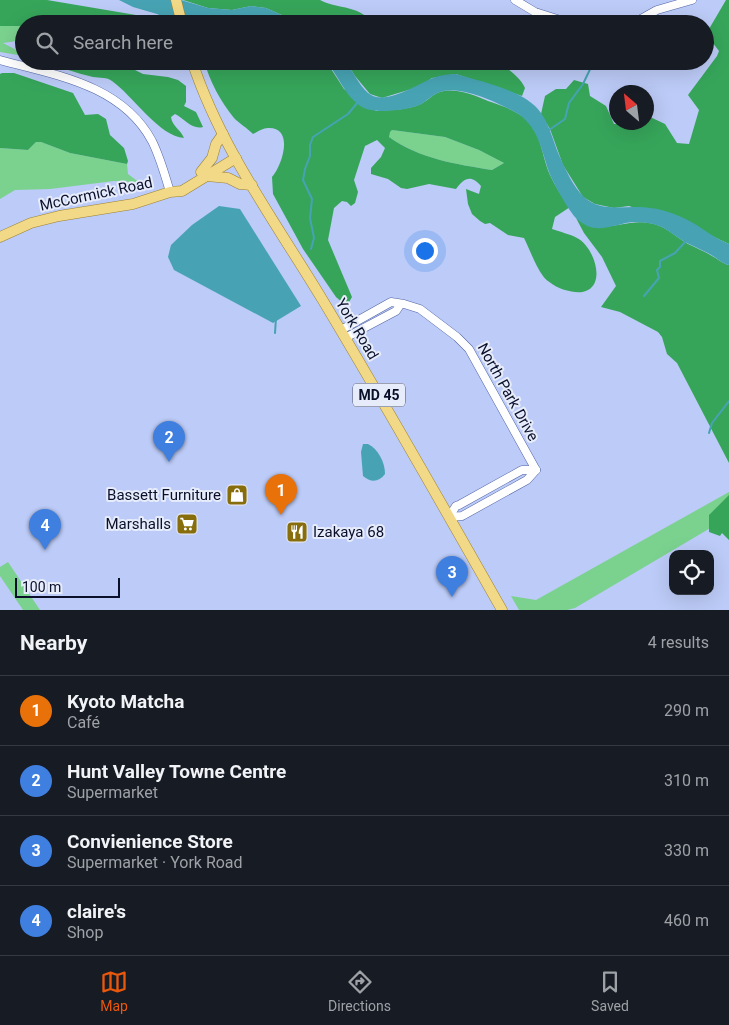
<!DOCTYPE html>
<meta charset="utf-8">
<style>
body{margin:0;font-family:Roboto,sans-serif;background:#242831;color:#f1f3f6}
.controls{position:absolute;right:15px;bottom:15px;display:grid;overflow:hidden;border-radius:10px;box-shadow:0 5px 20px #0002}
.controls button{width:45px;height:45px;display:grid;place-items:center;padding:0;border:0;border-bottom:1px solid #363941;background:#171b24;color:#f1f3f6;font:25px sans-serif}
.compass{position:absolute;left:609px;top:85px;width:45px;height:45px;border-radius:50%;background:#171b24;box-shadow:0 5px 20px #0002;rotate:332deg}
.scale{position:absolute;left:15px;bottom:12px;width:105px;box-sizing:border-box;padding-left:5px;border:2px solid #0a102a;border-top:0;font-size:14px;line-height:18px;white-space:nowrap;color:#0a102a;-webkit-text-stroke:4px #e7ecfb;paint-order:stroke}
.you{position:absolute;left:424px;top:250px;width:18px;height:18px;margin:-12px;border:4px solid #fff;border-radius:50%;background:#1a73e8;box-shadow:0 0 0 8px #1a73e833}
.badge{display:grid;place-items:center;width:32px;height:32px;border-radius:50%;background:#ea580c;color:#fff;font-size:16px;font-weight:700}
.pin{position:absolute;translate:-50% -41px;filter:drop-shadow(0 1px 2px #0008)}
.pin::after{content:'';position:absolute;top:26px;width:18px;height:15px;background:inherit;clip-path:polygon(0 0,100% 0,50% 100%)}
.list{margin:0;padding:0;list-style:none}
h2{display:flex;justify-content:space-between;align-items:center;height:65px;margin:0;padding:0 20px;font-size:21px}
h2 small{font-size:16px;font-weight:400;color:#9ea1a6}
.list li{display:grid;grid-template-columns:32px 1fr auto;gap:15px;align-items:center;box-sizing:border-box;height:70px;padding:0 20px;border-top:1px solid #363941}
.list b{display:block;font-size:19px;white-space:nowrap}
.list p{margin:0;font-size:16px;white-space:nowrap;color:#9ea1a6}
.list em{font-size:16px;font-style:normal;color:#9ea1a6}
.icon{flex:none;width:28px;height:28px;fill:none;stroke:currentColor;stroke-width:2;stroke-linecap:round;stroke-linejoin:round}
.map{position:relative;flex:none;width:729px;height:610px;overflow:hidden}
.search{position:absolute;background:#171b24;box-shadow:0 5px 20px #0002;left:15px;right:15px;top:15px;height:55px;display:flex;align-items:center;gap:12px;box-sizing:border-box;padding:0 18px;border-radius:28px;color:#9ea1a6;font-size:19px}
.sheet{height:345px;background:#171b24}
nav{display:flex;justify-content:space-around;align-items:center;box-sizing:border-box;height:70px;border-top:1px solid #363941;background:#171b24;font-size:14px;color:#9ea1a6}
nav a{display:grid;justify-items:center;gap:2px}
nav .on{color:#ea580c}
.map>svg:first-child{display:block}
.green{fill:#7bd28f}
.forest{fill:#36a55a;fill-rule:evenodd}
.water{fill:#47a3b3}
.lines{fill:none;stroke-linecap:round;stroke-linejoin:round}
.stream{stroke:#47a3b3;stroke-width:2}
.minor-casing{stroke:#5265a6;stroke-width:9}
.major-casing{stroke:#9c8232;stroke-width:11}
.minor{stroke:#fff;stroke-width:8}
.major{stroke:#f2d987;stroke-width:10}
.labels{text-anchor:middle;stroke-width:4;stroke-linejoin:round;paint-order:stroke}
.shield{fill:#e7ecfb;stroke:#4c5269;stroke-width:1}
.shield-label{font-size:14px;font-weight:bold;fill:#0a102a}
.street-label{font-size:15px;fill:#0a102a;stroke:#e7ecfb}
.poi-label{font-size:15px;fill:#0a102a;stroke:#e7ecfb;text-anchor:end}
</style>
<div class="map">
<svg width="729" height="610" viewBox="0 0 729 610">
<rect width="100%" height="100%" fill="#bccbf7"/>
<g class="green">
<path d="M0 26H24V42L17 41 3 43 24 54V56L0 52Z"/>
<path d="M392 130 445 137 479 150 504 163 492 170C455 164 420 159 389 137V132Z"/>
<path d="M36 142H41L70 153 127 164 128 174 136 180 150 183 114 181 50 189 15 190 0 199V148L28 150Z"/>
<path d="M729 492V517L575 608 567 610H519L511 596 536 600Z"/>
<path d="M8 562 40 610H23L0 576V567Z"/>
</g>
<g class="forest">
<path d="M0 0H47L136 15 154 21 155 24H38L35 21 30 24H24V26H0Z"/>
<path d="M183 0H320C331 6 343 6 354 10 362 12 370 20 378 24H302L266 8 251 6 232 10 208 8Z"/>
<path d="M726 0H729V244L712 236 629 206 614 208 595 204 583 197 563 165 550 129 541 114 545 96 556 89H566L574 80 588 84 590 96 606 106 614 124 646 122 648 116 665 124 677 143 689 144 699 110 688 95 717 56 719 51 712 42 709 29Z"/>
<path d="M42 61H112L125 68 135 70 143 74 168 77 178 80 186 86V102L184 106 196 112 203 127C192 130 185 119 175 114L171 117C172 126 181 130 184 138 160 137 132 95 112 81 107 77 100 78 93 77 76 73 59 67 42 61Z"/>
<path d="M204 61H326L344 89 376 111C390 110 408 110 421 104 429 100 434 92 444 91 460 89 473 95 488 101 500 105 515 110 526 119 541 132 542 157 550 175 555 186 562 197 570 207L555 217 552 229C560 232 570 234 577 238 592 245 606 280 588 290 581 294 572 292 565 290 559 289 546 281 543 276 535 265 530 250 524 238L508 235 490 223 485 224 480 221 472 214 468 204 466 189 479 194 481 186C471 174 464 178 456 189L429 184 407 189 401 188 388 179 371 174V168L381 157 385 148 377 140 365 146 354 180 358 192 355 203 351 206 347 202 342 201 334 208 328 240 352 297 349 302 344 304 336 297 303 249 273 194 272 177C282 166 295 127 268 128 263 128 257 132 253 134 247 128 239 123 234 118 221 102 210 82 204 61ZM392 130 445 137 479 150 504 163 492 170C455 164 420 159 389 137L390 132Z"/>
<path d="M346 61H501C509 72 520 76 525 88L522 96 456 74 432 78 418 87 382 98 370 94 355 76Z"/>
<path d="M2 73H14L73 93 85 115 98 114 106 119 110 135 124 148 128 161 127 164 70 153 41 142H36L28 150 0 148V74Z"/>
<path d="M576 218C605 238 624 216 654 224 668 228 676 237 688 244 696 248 704 251 712 256 718 259 723 264 729 265V463L677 363 667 354 662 337 658 332 620 312 601 307 616 286 602 257 584 233Z"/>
<path d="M729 495V540L722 533 720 536 709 532V515Z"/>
</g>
<g class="water">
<path d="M119 0H181L208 8 232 10 251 6 266 8 302 24 264 22 179 24 157 14 133 7Z"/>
<path d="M326 61H346C353 72 359 85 368 93 385 107 417 84 433 78 441 75 448 74 456 74 482 82 525 90 541 113 550 126 553 141 559 155 565 168 573 187 584 197 602 214 628 204 650 208 660 209 670 212 679 216 697 223 711 237 729 244V265C723 264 718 259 713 256 705 251 697 248 689 244 676 238 667 227 653 224 643 222 632 221 622 224 605 228 591 233 576 218 569 211 553 183 549 172 541 149 538 125 515 112 496 102 464 87 443 91 435 93 430 98 423 103 413 110 376 114 364 108 346 99 339 76 326 61Z"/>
<path d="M219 206 240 209 301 306 273 323 174 270 168 257 171 245 192 225Z"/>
<path d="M363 444H368C378 449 385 462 385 474 379 482 371 483 363 476L361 452Z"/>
</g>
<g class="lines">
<g class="stream">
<path d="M549 130 565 119 569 103 583 84 594 61"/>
<path d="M311 249 314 238 310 218 312 199 303 180 305 169 310 156V145L313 137 348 114 358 102"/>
<path d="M644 296 659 278 657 270 660 267V261L675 253 686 241"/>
<path d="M275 333 276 318"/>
<path d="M709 433 712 423 729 401"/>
</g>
<g class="minor-casing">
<g id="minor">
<path d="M515 0 535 12 573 24"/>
<path d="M632 24 657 10 692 0"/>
<path d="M0 60C56 75 122 85 152 141 160 157 165 175 170 192"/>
<path d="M341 330 391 302 404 304 420 309 457 337 469 349 536 470"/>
<path d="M345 338 396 311 400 305"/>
<path d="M449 517 456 506 459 505 522 470H536"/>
<path d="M449 517 462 516 527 480 536 470"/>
</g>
</g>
<g class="major-casing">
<g id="major">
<path d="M176 0 182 24"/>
<path d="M192 61C220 147 276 223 322 299 384 402 443 506 502 610"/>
<path d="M201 172 212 158 216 144 223 134"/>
<path d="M207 176 228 178 240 184 252 185"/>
<path d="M0 237 31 223 59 216 133 204 170 192 182 191 236 158"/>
</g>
</g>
<use href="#minor" class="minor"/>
<use href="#major" class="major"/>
</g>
<defs>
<g id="shop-square" transform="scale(1.125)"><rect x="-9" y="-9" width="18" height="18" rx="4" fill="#886d0c" stroke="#e7ecfb"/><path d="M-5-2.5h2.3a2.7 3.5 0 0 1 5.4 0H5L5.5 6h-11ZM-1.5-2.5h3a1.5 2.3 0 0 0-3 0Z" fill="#fff"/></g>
<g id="supermarket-square" transform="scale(1.125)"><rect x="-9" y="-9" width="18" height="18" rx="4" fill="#886d0c" stroke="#e7ecfb"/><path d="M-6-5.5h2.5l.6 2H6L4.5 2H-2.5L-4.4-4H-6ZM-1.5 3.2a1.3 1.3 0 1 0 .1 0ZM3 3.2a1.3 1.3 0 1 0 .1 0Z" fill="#fff"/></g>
<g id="restaurant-square" transform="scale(1.125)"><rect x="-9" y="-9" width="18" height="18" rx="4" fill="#886d0c" stroke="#e7ecfb"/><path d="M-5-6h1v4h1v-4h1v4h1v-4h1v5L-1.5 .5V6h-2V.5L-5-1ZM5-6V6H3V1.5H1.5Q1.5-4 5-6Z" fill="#fff"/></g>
</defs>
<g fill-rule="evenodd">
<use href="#shop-square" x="237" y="495"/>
<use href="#supermarket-square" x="187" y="524"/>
<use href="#restaurant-square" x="297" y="532"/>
</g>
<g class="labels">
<rect class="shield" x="353" y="383.5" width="52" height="23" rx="4"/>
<g class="shield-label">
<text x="379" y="400">MD 45</text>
</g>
<g class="street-label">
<text transform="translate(96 194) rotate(-12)" y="5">McCormick Road</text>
<text transform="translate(357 329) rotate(59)" y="5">York Road</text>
<text transform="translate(508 392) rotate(61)" y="5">North Park Drive</text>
</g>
<g class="poi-label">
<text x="221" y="500">Bassett Furniture</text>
<text x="171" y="529">Marshalls</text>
<text x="313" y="537" text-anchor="start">Izakaya 68</text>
</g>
</g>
</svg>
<div class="controls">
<button><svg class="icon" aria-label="locate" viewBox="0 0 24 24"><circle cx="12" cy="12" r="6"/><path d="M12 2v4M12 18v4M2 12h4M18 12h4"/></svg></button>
</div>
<svg class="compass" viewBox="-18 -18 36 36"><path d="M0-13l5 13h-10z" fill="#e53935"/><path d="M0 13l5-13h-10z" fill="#9ea1a6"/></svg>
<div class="scale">100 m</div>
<div class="you"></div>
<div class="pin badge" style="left:281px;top:515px;background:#e8710a">1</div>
<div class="pin badge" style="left:169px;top:462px;background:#3f7fe0">2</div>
<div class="pin badge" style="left:452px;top:597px;background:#3f7fe0">3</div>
<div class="pin badge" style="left:45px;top:550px;background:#3f7fe0">4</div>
<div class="search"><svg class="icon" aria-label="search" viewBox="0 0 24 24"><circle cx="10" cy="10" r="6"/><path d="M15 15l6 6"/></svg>Search here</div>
</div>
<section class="sheet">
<h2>Nearby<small>4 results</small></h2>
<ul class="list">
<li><span class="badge" style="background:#e8710a">1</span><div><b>Kyoto Matcha</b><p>Café</p></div><em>290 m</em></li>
<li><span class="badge" style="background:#3f7fe0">2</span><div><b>Hunt Valley Towne Centre</b><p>Supermarket</p></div><em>310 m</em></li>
<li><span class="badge" style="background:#3f7fe0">3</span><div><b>Convienience Store</b><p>Supermarket · York Road</p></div><em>330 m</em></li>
<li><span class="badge" style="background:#3f7fe0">4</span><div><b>claire's</b><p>Shop</p></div><em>460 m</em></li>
</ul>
</section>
<nav>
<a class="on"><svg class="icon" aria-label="map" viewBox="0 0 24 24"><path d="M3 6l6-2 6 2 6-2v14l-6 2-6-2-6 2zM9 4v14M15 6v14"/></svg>Map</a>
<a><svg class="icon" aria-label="directions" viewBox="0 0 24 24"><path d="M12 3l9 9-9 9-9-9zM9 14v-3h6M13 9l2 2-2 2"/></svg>Directions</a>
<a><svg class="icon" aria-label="saved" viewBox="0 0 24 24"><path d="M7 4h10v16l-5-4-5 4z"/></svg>Saved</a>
</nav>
